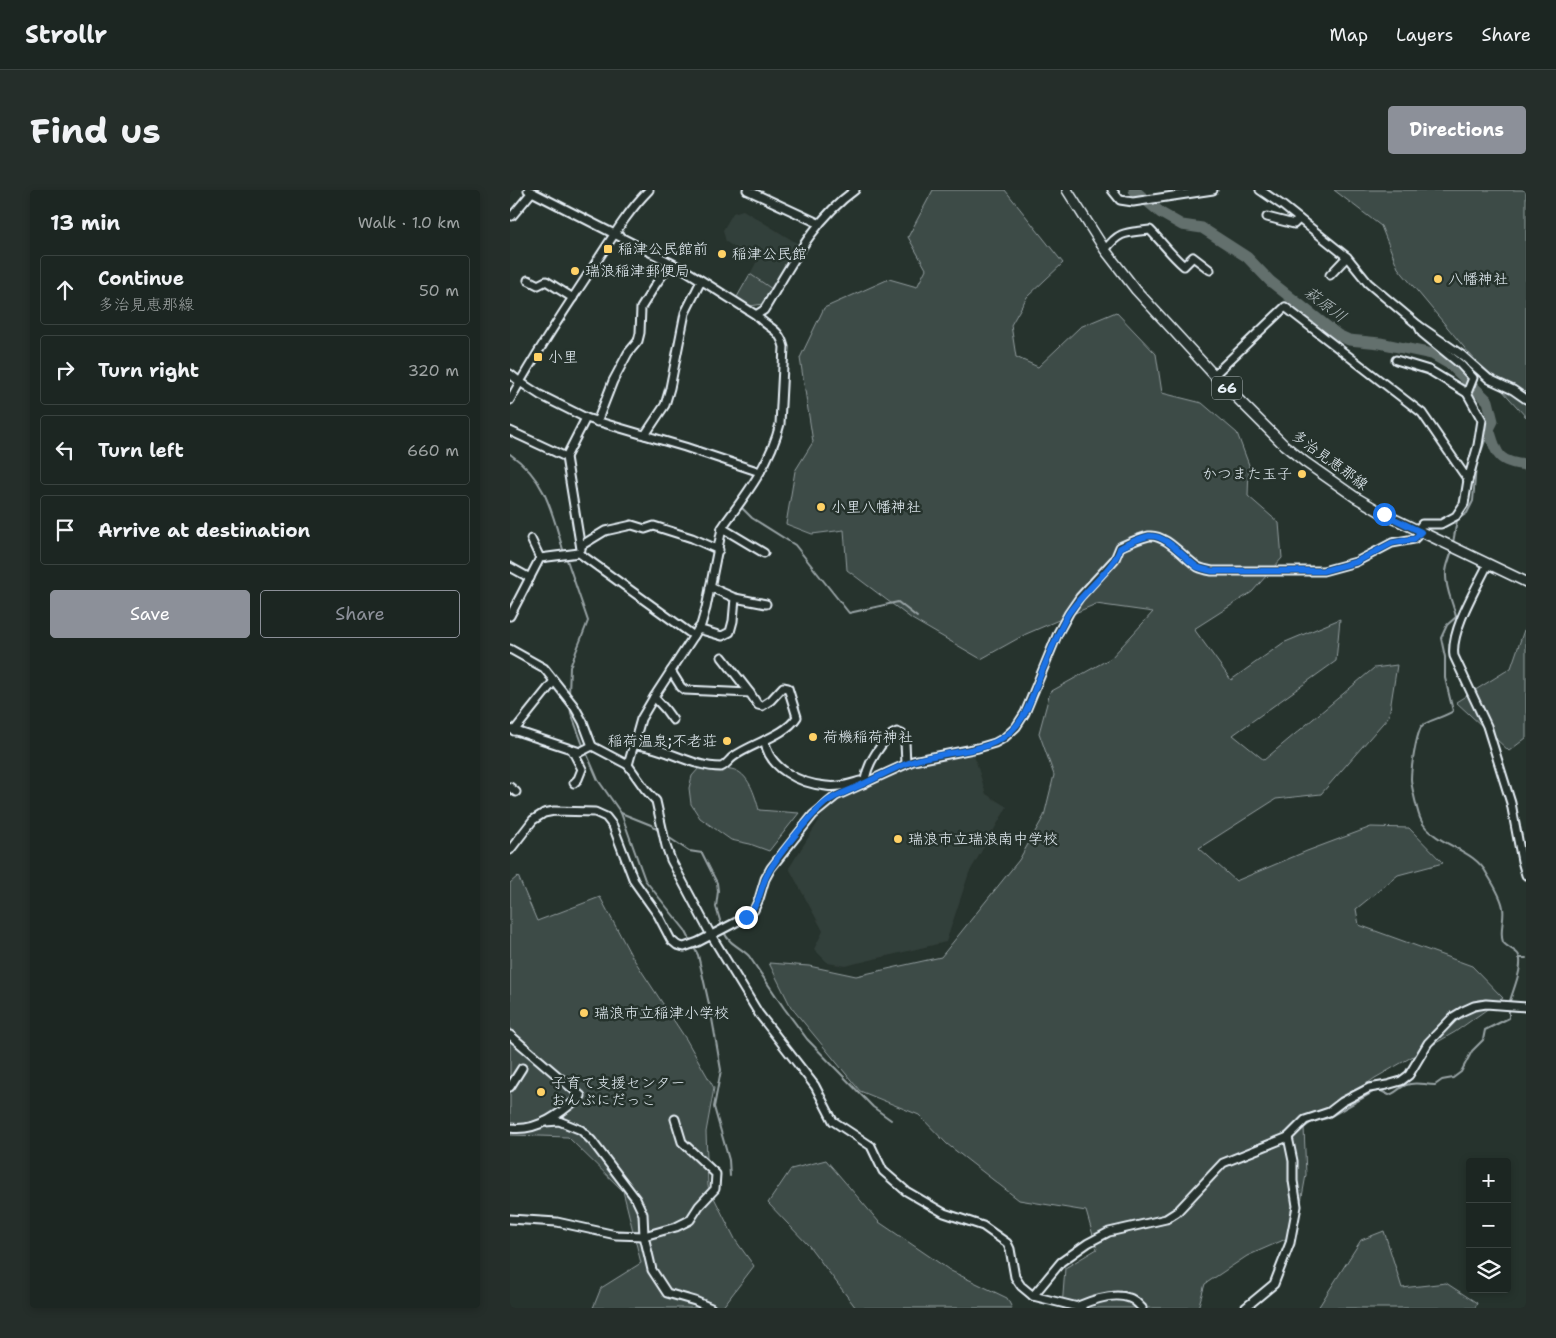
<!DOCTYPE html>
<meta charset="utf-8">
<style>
body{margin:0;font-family:"Shantell Sans","Klee One",sans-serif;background:#252e2a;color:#f1f3f6}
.controls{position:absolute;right:15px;bottom:15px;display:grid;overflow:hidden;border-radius:5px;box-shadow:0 2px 8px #0003}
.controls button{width:45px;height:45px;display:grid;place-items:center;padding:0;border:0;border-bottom:1px solid #3a4340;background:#1c2622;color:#f1f3f6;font:25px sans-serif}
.stop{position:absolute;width:15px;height:15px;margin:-11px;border:4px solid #1a73e8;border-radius:50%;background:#fff}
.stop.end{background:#1a73e8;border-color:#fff;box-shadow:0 1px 5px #0008}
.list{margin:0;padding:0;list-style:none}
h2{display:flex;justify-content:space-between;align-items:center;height:65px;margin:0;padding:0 20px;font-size:21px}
h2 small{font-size:16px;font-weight:400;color:#a0a5a5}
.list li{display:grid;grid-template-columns:32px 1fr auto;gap:15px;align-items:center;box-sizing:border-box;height:70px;margin:0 10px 10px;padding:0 10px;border:1px solid #3a4340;border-radius:5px}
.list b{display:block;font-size:19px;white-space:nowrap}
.list p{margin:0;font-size:16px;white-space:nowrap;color:#a0a5a5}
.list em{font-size:16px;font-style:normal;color:#a0a5a5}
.actions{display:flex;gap:10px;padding:15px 20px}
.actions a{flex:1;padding:11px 0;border:1px solid #8c9099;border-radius:5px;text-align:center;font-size:18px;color:#8c9099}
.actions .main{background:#8c9099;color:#fff}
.icon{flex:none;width:28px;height:28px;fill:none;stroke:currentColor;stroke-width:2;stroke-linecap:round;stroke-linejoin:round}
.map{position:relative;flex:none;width:1016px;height:1118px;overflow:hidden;border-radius:5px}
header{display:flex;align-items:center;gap:30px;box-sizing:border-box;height:70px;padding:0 25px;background:#1c2622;border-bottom:1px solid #3a4340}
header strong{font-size:24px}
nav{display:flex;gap:28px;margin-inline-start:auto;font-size:18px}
.intro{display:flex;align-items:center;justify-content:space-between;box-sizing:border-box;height:120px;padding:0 30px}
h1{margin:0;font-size:35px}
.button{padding:12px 22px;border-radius:5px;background:#8c9099;color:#fff;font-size:18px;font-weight:700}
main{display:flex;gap:30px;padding:0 30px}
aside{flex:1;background:#1c2622;border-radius:5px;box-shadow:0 2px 8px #0003}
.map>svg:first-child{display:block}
.built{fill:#333f3a}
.green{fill:#3e4b47;stroke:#939ea0}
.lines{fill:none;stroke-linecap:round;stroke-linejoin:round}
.stream{stroke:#98a3a5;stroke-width:2}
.river{stroke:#636f6d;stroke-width:11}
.minor-casing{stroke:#e8f1f8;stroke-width:11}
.major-casing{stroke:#e8f1f8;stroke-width:12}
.minor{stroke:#26332d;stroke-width:7}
.major{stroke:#26332d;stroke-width:9}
.route{stroke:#1a73e8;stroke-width:6}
.poi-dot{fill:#ffd166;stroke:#26332d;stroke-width:2}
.labels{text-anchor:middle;stroke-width:5;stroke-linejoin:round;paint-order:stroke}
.shield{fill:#26332d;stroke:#aeb8bb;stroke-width:1}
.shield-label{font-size:14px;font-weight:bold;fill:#e8f1f8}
.poi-label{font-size:15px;fill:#e8f1f8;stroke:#26332d;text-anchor:start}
.street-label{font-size:15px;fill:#e8f1f8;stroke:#26332d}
.water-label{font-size:16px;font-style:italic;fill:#b3bdc0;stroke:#26332d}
</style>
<header>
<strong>Strollr</strong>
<nav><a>Map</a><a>Layers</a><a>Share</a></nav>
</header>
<div class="intro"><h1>Find us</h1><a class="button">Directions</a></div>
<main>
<aside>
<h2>13 min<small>Walk · 1.0 km</small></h2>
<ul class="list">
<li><svg class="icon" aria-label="ahead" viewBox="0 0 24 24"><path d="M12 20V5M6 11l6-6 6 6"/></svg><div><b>Continue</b><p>多治見恵那線</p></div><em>50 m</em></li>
<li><svg class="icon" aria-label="right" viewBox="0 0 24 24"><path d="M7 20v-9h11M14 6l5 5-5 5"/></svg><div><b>Turn right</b></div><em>320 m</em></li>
<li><svg class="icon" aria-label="left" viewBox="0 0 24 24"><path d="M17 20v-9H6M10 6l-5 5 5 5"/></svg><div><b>Turn left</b></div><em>660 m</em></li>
<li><svg class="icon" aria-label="arrive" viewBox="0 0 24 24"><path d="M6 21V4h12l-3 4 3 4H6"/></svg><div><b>Arrive at destination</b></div></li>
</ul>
<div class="actions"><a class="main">Save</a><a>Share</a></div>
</aside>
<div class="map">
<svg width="1016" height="1118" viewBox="0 0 1016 1118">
<rect width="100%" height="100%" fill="#26332d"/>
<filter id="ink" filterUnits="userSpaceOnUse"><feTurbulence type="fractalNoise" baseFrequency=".02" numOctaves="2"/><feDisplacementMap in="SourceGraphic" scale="10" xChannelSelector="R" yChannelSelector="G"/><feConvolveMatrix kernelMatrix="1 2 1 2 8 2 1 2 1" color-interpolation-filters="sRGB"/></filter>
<g filter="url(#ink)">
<g class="built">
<path d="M233 20 290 55 262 99 240 84 247 71 216 52 213 40 223 23Z"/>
<path d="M464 565 476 604 497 617 459 683 436 752 335 776 318 773 304 759 313 741 279 678 315 621 334 607 411 574Z"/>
</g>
<g class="green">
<path d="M423 0H495L553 73 517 107 501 135 506 167 528 177 570 137 606 122 646 164 652 203 692 213 727 243 739 275 738 306 769 333 772 368 742 402 684 439 721 490 773 453 830 429 826 471 723 545 754 570 864 478 887 475 879 526 811 604 766 609 689 658 726 691 797 661 861 637 899 638 933 673 888 685 846 719 849 735 962 776 993 808 945 842 865 888 794 937 796 985 785 1045 737 1066 695 1094 688 1118H552L555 1078 587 1059 576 1021 509 1010 437 954 409 925 350 901 281 817 259 773 299 776 346 786 431 767 509 670 534 626 544 585 529 543 540 502 601 468 643 422 586 414 516 444 471 469 402 429 337 380 334 340 302 344 276 334 285 281 303 252 290 168 314 118 379 89 407 97 416 79 398 47Z"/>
<path d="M824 0H1016V227L958 162 888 78 871 36Z"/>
<path d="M240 84 262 99 253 114 240 116 227 107Z"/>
<path d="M1014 440 1016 441V548L999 561 946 512 1001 478Z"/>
<path d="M189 578C200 580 211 577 221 579 239 582 245 606 249 620L289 623 259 661 240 654 221 650 190 628 181 614 179 598 182 586Z"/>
<path d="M8 686 27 731 90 707 121 765 176 849 204 898 196 942 198 996 226 1051 244 1076 212 1118H83L91 1098 131 1073 113 1001 58 947 0 945V693Z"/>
<path d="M316 970 369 1032 441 1081 497 1108 502 1118H346L299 1056 258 1013 281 979Z"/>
<path d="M874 1041 892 1098 936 1093 967 1113 965 1118H808L851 1050Z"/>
</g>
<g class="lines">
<g class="stream">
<path d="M0 264C37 290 42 323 54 363"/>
<path d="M231 317 242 328 285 355 339 423 388 412 407 427"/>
<path d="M115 334 120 330 135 336"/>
<path d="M156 343 180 352"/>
<path d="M943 353 947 330 957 323 963 311 966 276 979 239"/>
<path d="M942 360C940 369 936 375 936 383 935 399 943 412 946 427L937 435 931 448 935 467V488L943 521C936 527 914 531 911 537 906 547 901 578 901 589 901 594 908 625 911 630 913 635 919 641 923 644 940 658 966 663 977 684 982 692 992 709 993 718 995 729 989 741 993 752 996 757 1004 759 1008 764 1015 773 1003 800 1000 811"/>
<path d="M56 367 78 431 60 477 59 505"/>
<path d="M56 369 68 367"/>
<path d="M60 515 61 523 74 558"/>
<path d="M76 562 88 590 111 623 135 690 175 740 188 765 201 823 211 880 204 917 219 970 220 986"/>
<path d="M111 623 141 635 149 641"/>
<path d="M155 645 179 661 192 663 207 693 208 701 206 717 212 737"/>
<path d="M214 742C219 754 230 757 239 766L274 818 297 849 363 917 381 930"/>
<path d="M1009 768H1016"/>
<path d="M787 943 803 931 818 928 865 901H871L879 905C886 903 890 897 896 895 905 891 915 895 925 895L932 890 943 888 951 882 962 861 973 850 975 840 999 828V821"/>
</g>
<path class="river" d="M624 0 651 23 672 35 692 38 737 67 760 91 828 145 839 150 870 153 922 164 941 175 978 211 983 231 979 239C987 265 987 272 1016 275"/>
<g class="minor-casing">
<g id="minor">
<path d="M18 0 175 80 246 125C258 139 269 137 274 157L270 234C261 271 239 301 216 332L212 338 196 418 191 435 144 507 131 529 118 575"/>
<path d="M237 0 308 33"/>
<path d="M602 0 610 10 623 12 703 0"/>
<path d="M750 0 772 15 837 67 858 93 908 135 912 143 950 174 963 188 957 203"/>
<path d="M2 26 22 2"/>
<path d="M757 27 784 34 789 29"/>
<path d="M595 60C610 40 617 43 640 40 652 52 661 65 674 76L683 67 700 80"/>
<path d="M820 85 837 67"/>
<path d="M18 90 28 95 36 91 63 108"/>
<path d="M246 125 254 120C280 77 303 30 345 0"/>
<path d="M908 135 953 166 979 189 1003 200 1016 209"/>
<path d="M886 170 919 180 957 203 972 230 968 255 958 290 954 314 946 326 931 334H912L907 341"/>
<path d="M0 184 10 192 30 205 76 228 175 257 250 282"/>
<path d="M704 185 775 117 912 223 958 290"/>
<path d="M0 210C24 165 53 123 81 80 99 53 116 23 139 0"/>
<path d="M87 232 103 191 118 163 128 151 130 143 131 118 146 94 161 73"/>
<path d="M0 241 56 267"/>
<path d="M135 245 155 215 160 198 175 123 191 91"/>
<path d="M212 338 254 363"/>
<path d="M21 349 30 368"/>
<path d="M72 355 95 341 122 335 135 339 144 336 182 348 209 360"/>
<path d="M71 359 56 267 76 228"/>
<path d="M978 374C967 397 940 441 944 466L977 536 1001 613 1012 671 1016 685"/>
<path d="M0 377 20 388"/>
<path d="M225 408 256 414"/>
<path d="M0 426 30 368 69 363 184 446"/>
<path d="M188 439 212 446 220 442 223 431 225 408 200 397"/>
<path d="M0 459 34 478 64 516 73 532 82 556 118 575 135 599 146 611 156 656 161 670 201 745 249 824 305 896 323 931 361 956 373 981 396 1001 434 1023 473 1036 497 1053 500 1059 505 1087 511 1096 523 1106 572 1118"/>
<path d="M212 467 240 503"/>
<path d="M144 507 155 519 163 530"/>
<path d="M0 539 70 562 82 556"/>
<path d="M4 541 44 491"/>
<path d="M255 550C257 578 291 594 316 596 328 598 339 594 350 591L353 594"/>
<path d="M123 555C154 556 180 577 211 577 216 575 219 570 223 567 242 553 275 546 287 527L278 498 273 497 261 510 252 516 248 515 240 503 175 500 171 497 161 481"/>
<path d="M62 560 72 579 68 589 64 593"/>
<path d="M355 593C355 577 373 547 387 542L392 544 395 552 396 574"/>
<path d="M0 597 6 602"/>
<path d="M0 660 23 630 34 623 44 621 85 622 96 627 103 636 124 691 148 725 161 750 167 755 174 757 188 752 236 727 244 720 249 709 255 689 261 678 303 625 326 606 403 571 468 558 485 553 494 548 506 537 515 523 548 443 559 423 570 407 605 369 610 357C619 353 629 348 639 346 656 344 674 368 688 377 692 379 697 380 702 381H813L846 372 882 353 904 349 911 342"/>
<path d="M0 845 71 906C51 923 28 942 0 938"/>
<path d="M0 897 12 878"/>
<path d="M35 932 49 931 71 940 82 951 126 1009 133 1024 134 1046 142 1080 157 1103 185 1111 201 1118"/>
<path d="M0 1029 47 1032 106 1045 134 1046 166 1037 180 1030 189 1016 205 999 206 984 172 952 165 929"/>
<path d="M523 1106 551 1072 578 1053 599 1042 656 1029 667 1022 713 973 778 947 795 930 819 922 832 912 859 898 877 895 891 891 899 885 918 853 943 827 953 821 964 816 976 814 1016 817"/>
<path d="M568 1116C582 1110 604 1102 619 1108 624 1109 628 1114 632 1118"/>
<path d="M735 1118 764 1094 780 1053 787 1016 783 991V971L778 947"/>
</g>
</g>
<g class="major-casing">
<path id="major" d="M557 0 595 60 626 100 704 185 774 255 795 272 845 307 874 324 1016 392"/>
</g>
<use href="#minor" class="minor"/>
<use href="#major" class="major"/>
</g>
</g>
<g class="lines" filter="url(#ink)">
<path class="route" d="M236 727C250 714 249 703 256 687 265 668 299 627 315 613 325 605 337 602 349 596 367 588 385 577 404 571 437 559 482 566 506 536 516 525 521 510 526 496 536 472 545 449 557 426 569 405 606 377 610 358 619 353 629 348 639 346 656 344 674 368 687 377 692 379 697 380 702 381H813L846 372 882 353 904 349 911 342 874 324"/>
</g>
<g class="poi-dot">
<rect x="93" y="54" width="10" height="10" rx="2.5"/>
<circle cx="212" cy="64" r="5"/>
<circle cx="65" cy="81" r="5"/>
<circle cx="928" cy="89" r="5"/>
<rect x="23" y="162" width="10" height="10" rx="2.5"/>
<circle cx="792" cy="284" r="5"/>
<circle cx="311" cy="317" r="5"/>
<circle cx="303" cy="547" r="5"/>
<circle cx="217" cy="551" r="5"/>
<circle cx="388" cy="649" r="5"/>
<circle cx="74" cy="823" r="5"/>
<circle cx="31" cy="902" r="5"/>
</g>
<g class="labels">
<rect class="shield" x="702" y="186.5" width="30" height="23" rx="4"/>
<g class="shield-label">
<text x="717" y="203">66</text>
</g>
<g class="poi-label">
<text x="108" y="64">稲津公民館前</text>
<text x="222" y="69">稲津公民館</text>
<text x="75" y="86">瑞浪稲津郵便局</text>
<text x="938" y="94">八幡神社</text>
<text x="38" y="172">小里</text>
<text x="782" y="289" text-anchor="end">かつまた玉子</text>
<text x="321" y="322">小里八幡神社</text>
<text x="313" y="552">荷機稲荷神社</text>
<text x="207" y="556" text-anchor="end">稲荷温泉;不老荘</text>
<text x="398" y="654">瑞浪市立瑞浪南中学校</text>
<text x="84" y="828">瑞浪市立稲津小学校</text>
<text x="41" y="898">子育て支援センター<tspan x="41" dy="17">おんぶにだっこ</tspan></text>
</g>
<g class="street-label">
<text transform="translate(820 270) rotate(36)" y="5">多治見恵那線</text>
</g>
<g class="water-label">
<text transform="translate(816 114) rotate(37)" y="6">萩原川</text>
</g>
</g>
</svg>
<div class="controls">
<button>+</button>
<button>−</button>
<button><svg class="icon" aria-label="layers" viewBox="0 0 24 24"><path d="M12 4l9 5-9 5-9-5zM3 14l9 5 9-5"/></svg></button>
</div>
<div class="stop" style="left:874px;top:324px"></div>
<div class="stop end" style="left:236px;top:727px"></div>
</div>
</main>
